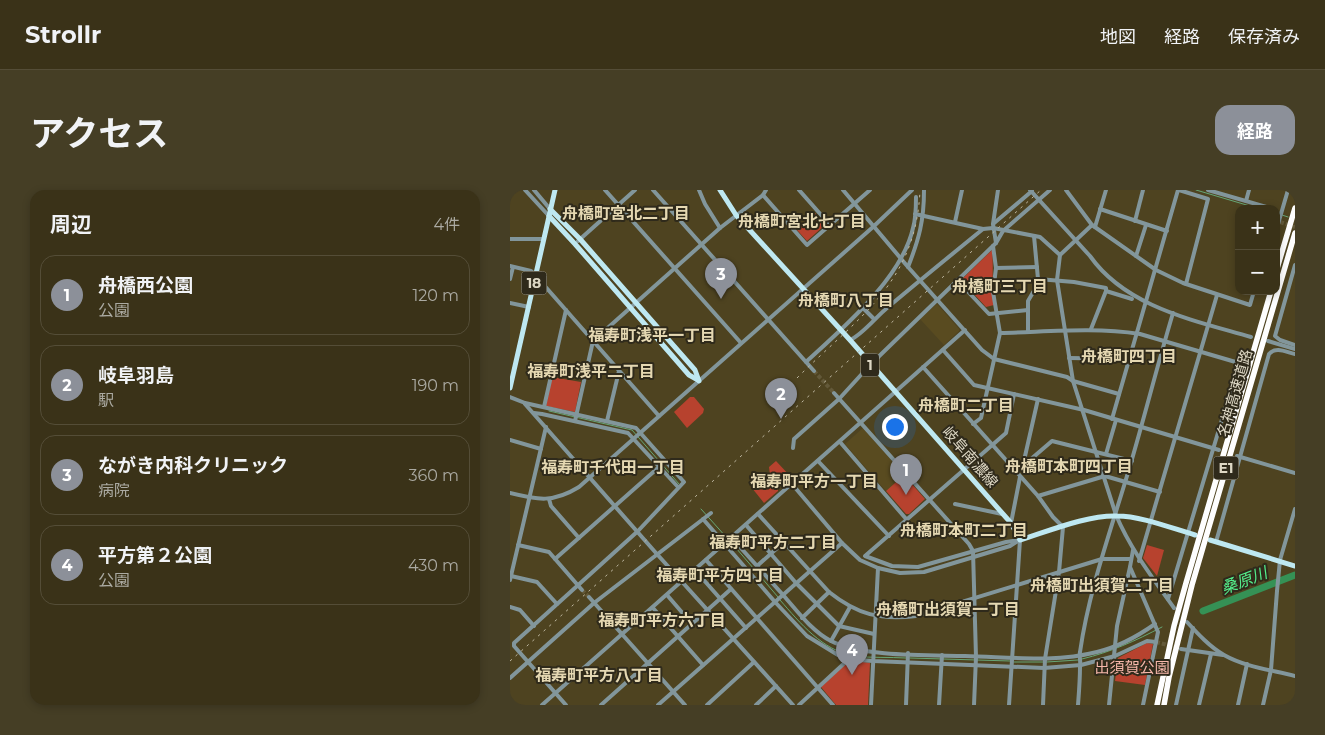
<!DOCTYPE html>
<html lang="ja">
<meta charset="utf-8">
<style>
body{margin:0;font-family:Montserrat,"Noto Sans JP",sans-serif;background:#453e25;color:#f1f3f6}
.controls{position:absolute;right:15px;top:15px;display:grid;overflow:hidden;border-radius:10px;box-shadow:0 2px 8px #0003}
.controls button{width:45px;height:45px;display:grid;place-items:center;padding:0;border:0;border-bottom:1px solid #544d37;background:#3a3218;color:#f1f3f6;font:25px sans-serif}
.you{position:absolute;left:384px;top:236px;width:18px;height:18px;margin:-12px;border:4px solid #fff;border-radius:50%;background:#1a73e8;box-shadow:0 0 0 8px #1a73e833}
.badge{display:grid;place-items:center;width:32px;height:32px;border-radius:50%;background:#8c9099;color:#fff;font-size:16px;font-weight:700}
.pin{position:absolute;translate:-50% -41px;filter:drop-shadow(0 1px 2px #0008)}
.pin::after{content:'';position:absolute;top:26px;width:18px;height:15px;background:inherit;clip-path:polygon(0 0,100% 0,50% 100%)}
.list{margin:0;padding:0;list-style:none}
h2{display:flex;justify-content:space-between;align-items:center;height:65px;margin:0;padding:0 20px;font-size:21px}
h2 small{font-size:16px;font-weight:400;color:#abaaa2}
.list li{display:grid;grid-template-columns:32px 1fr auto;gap:15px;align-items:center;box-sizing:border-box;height:80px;margin:0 10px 10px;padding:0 10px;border:1px solid #544d37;border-radius:15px}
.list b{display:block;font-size:19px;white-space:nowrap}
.list p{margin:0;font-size:16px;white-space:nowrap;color:#abaaa2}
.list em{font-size:16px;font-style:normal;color:#abaaa2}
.map{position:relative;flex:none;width:785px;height:515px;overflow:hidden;border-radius:15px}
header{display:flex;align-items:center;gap:30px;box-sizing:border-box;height:70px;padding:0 25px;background:#3a3218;border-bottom:1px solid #544d37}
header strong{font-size:24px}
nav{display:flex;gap:28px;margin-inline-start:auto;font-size:18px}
.intro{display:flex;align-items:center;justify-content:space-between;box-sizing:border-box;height:120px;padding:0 30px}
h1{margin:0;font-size:35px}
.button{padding:12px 22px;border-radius:15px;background:#8c9099;color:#fff;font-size:18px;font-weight:700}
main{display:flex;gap:30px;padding:0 30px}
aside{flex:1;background:#3a3218;border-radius:15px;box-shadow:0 2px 8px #0003}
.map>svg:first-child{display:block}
.built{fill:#594b20}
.green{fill:#b7422e}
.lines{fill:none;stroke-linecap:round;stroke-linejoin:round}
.stream{stroke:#67a676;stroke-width:1}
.river{stroke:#359155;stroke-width:7}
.minor-tunnel{stroke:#635939;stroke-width:4;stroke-dasharray:4 2;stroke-linecap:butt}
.minor{stroke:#82969b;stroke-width:4}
.major{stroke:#bee8f1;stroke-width:5}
.highway{stroke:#fefefe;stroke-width:5.5}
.rail{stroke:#beb7a0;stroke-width:1;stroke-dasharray:2.5 5;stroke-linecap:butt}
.labels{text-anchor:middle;stroke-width:4;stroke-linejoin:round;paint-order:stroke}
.shield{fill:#2f2a1b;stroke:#a9a391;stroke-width:1}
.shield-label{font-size:14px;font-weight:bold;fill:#ddd7c4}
.street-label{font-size:15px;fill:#ddd7c4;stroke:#2f2a1b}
.park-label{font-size:15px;fill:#f6b7aa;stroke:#2f2a1b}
.neighbourhood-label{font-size:16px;font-weight:bold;fill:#e5d8b2;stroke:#2f2a1b}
.water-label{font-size:16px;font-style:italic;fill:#54ed8b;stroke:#2f2a1b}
</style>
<header>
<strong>Strollr</strong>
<nav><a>地図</a><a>経路</a><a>保存済み</a></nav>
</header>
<div class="intro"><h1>アクセス</h1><a class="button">経路</a></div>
<main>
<aside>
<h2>周辺<small>4件</small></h2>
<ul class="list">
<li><span class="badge">1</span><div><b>舟橋西公園</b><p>公園</p></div><em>120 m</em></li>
<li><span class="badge">2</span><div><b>岐阜羽島</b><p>駅</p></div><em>190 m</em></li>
<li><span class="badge">3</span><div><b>ながき内科クリニック</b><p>病院</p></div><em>360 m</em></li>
<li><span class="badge">4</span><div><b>平方第２公園</b><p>公園</p></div><em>430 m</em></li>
</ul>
</aside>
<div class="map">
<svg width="785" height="515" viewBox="0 0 785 515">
<rect width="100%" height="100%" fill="#4e4320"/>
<g class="built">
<path d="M427 114 449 139V141L434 155 410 129Z"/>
<path d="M353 238 394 285 376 301 335 254Z"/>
</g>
<g class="green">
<path d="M305 23 315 35 297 51 287 40Z"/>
<path d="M482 60C484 79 481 97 484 115L476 117 451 90Z"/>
<path d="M42 187 71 192 65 222 36 216Z"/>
<path d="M180 207H184L194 219 193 223 177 238 164 222Z"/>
<path d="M266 271 281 287H282L281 290 276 292 260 285 259 277Z"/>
<path d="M394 285 415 309 399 324H396L376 301Z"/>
<path d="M253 290 268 297V301L254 313 242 298Z"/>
<path d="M637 355 654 360 647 386 633 368Z"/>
<path d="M637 453 643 454 635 495 605 491 608 468Z"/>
<path d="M340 470 360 473 358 515H326L311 497Z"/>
</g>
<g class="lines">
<g class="stream">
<path d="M686 0 750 19"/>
<path d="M766 23 778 27"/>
<path d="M39 221 122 240 169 294"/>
<path d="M191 319 217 348"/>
<path d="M220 351 268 407"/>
<path d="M270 410C291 434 312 460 344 466 361 468 379 467 396 468"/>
<path d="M400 468 500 471"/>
<path d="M572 469C601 462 625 451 652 437"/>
<path d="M504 472H533"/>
<path d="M537 472 568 470"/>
</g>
<path class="river" d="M693 421 785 385"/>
<g class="minor-tunnel">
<path d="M770 32 785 37"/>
<path d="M304 181 324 203"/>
<path d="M72 400 79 407"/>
<path d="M646 452 669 458"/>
</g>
<g class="minor">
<path d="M15 0 39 26"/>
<path d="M24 0 40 19"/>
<path d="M95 0 231 153"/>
<path d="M143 0 304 181"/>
<path d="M189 0 195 14 210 38"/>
<path d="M289 0 320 35"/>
<path d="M333 0 398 77 472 160 484 169 557 187 563 191 609 204"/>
<path d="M520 0 580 66C616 117 683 130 741 147"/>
<path d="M556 0 582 35 646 80 673 93 740 115 744 101"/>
<path d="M669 0 698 9 676 94"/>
<path d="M698 0 763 19"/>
<path d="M253 5 297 55 360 0"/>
<path d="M736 11 739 0"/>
<path d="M590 19 657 41"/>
<path d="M405 24 473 39 483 38 530 47 550 65"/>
<path d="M625 31 633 0"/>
<path d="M445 32 452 0"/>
<path d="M483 34 522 1"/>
<path d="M582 35 550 65 547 90 563 191 606 325C621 360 642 387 664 418"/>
<path d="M585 37 596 0"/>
<path d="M766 41 778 0"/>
<path d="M0 49H33"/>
<path d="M68 51 125 0"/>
<path d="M486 53 483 34 488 0"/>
<path d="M626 66 636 35"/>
<path d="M785 75 765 146 770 150 785 155"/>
<path d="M0 76 21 81 26 86 149 226"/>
<path d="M398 77C409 49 414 31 414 0"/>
<path d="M486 78 527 77"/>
<path d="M0 89 3 77"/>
<path d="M528 89 564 92 596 98V101L622 109"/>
<path d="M447 90 479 124 518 120"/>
<path d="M0 113 19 117"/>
<path d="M352 117 364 129"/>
<path d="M581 139 596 101"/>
<path d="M518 142V111L525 99 528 89 524 46"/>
<path d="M490 143C537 142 583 137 630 144L729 173 658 409"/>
<path d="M340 150C352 145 366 127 377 118 409 91 441 65 473 39"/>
<path d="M758 151 785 159"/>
<path d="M433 160 464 195 574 220 709 260"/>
<path d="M559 168 619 169"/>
<path d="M296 172C333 138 392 88 403 38 406 28 406 17 406 7"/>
<path d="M413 177 528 306 543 327 553 337 549 382 535 469 533 515"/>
<path d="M324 203 459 354 463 361 466 467 464 515"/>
<path d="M504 204 496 243 355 366 382 376 408 377 496 352 510 350"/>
<path d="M0 207 15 213 126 238 174 292 128 341 4 453V456L56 515"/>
<path d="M15 214 146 363 283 515"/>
<path d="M34 217 56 120"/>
<path d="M24 223 32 224 118 243 168 297"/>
<path d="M602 229 668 0"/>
<path d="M65 231 83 151 210 38 253 5 256 0"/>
<path d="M97 231 109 181"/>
<path d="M463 234 471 228 490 143 483 102 486 78 483 56"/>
<path d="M0 250 31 259"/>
<path d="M330 252 397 330"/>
<path d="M283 258 284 249 329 209 360 175 486 53 493 41 540 0"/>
<path d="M596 264 606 230"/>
<path d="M727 266 785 283"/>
<path d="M308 271 379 346"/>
<path d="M513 275 528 209"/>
<path d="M506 282 542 251 622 271"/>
<path d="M282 294 332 353 350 370 368 378 390 383 414 382 500 356 508 351"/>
<path d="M0 303C28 310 43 313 69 297L363 37 402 0"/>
<path d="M528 306 595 286 650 302"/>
<path d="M39 309 41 316 69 348"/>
<path d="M445 314 492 324"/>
<path d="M248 324 319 402C348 425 370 430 406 426L592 369H620"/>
<path d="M193 329 265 412 297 446 328 465 349 470 363 471 534 478 571 475 605 466 637 451 646 452"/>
<path d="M501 333 510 287"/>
<path d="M236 335 286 393 329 436 364 444"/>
<path d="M221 347C239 367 257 387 274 406 288 422 302 441 321 451 352 467 419 465 455 466 500 467 544 473 587 462 608 457 628 446 645 434"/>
<path d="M706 352 759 164C766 156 776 162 785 164"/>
<path d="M8 355 39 362 72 400"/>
<path d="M623 360 620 377 648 442 633 515"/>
<path d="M45 369 149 277"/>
<path d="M196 370 323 515"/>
<path d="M629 371 707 105"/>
<path d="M247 376 274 352"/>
<path d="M185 380 236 438"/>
<path d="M1 386 27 392 47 414"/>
<path d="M0 390 36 237"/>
<path d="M157 405 182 434"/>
<path d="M79 407 175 515"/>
<path d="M0 417 10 420 24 436"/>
<path d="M143 418 193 475"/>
<path d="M292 428 319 402"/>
<path d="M677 432C688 444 700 457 714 465 735 477 762 480 785 486"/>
<path d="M321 451 340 417"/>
<path d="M671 459 713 465"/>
<path d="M0 488 84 413 201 323"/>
<path d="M32 515 455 140"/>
<path d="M91 515 221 399"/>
<path d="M148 515 332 353"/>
<path d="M197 515 244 472"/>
<path d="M246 515 266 496"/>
<path d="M289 515 340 468"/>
<path d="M361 515 368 378"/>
<path d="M396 515 398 463"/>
<path d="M429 515 432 465"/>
<path d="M499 515 510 350"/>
<path d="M568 515C569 502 570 490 570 477 571 472 569 467 570 462 579 399 602 337 620 276 635 225 648 173 663 123"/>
<path d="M599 515 607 436 620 377"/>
<path d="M666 515 683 438"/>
<path d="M689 515 701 464"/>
<path d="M728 515 737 474"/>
<path d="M753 515 761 480 767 401 770 370 785 319"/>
</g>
<g class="major">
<path d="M210 0 226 25 340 150 493 324 501 333 510 350C539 341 577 325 607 326 631 326 661 338 685 345"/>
<path d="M40 19 70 49 185 180 189 191"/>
<path d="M39 26 65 54 179 185 188 190"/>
<path d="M0 198 45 0"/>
<path d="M700 350 785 376"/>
</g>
<g class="highway">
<path d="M766 82 785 18"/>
<path d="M647 515 664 436 676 393 761 101"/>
<path d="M654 515 659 487 682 395 785 43"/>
</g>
<g class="rail">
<path d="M287 188C347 128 406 94 410 0"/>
<path d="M0 471 531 0"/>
</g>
</g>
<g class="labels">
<g class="shield">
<rect x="11.5" y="81.5" width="25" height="23" rx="4"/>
<rect x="351" y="163.5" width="18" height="23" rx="4"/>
<rect x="703.5" y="266.5" width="25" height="23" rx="4"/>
</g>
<g class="shield-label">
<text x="24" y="98">18</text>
<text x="360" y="180">1</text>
<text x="716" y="283">E1</text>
</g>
<g class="street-label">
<text transform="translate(725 203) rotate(-74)" y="5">名神高速道路</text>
<text transform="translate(460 267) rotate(49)" y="5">岐阜南濃線</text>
</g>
<g class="park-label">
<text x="622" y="483">出須賀公園</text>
</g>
<g class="neighbourhood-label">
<text x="116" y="29">舟橋町宮北二丁目</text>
<text x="292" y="37">舟橋町宮北七丁目</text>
<text x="490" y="102">舟橋町三丁目</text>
<text x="336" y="116">舟橋町八丁目</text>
<text x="142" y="151">福寿町浅平一丁目</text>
<text x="619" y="172">舟橋町四丁目</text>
<text x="81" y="187">福寿町浅平二丁目</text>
<text x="456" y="221">舟橋町二丁目</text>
<text x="559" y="282">舟橋町本町四丁目</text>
<text x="103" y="283">福寿町千代田一丁目</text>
<text x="304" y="297">福寿町平方一丁目</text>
<text x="454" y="346">舟橋町本町二丁目</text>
<text x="263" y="358">福寿町平方二丁目</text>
<text x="210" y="391">福寿町平方四丁目</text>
<text x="592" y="401">舟橋町出須賀二丁目</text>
<text x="438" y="425">舟橋町出須賀一丁目</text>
<text x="152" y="436">福寿町平方六丁目</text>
<text x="89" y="491">福寿町平方八丁目</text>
</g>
<g class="water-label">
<text transform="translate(734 390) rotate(-21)" y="6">桑原川</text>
</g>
</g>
</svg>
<div class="controls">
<button>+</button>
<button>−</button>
</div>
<div class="you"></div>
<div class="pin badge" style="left:396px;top:305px">1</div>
<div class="pin badge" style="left:271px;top:229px">2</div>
<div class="pin badge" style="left:211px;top:109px">3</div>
<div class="pin badge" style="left:342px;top:485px">4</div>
</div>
</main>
